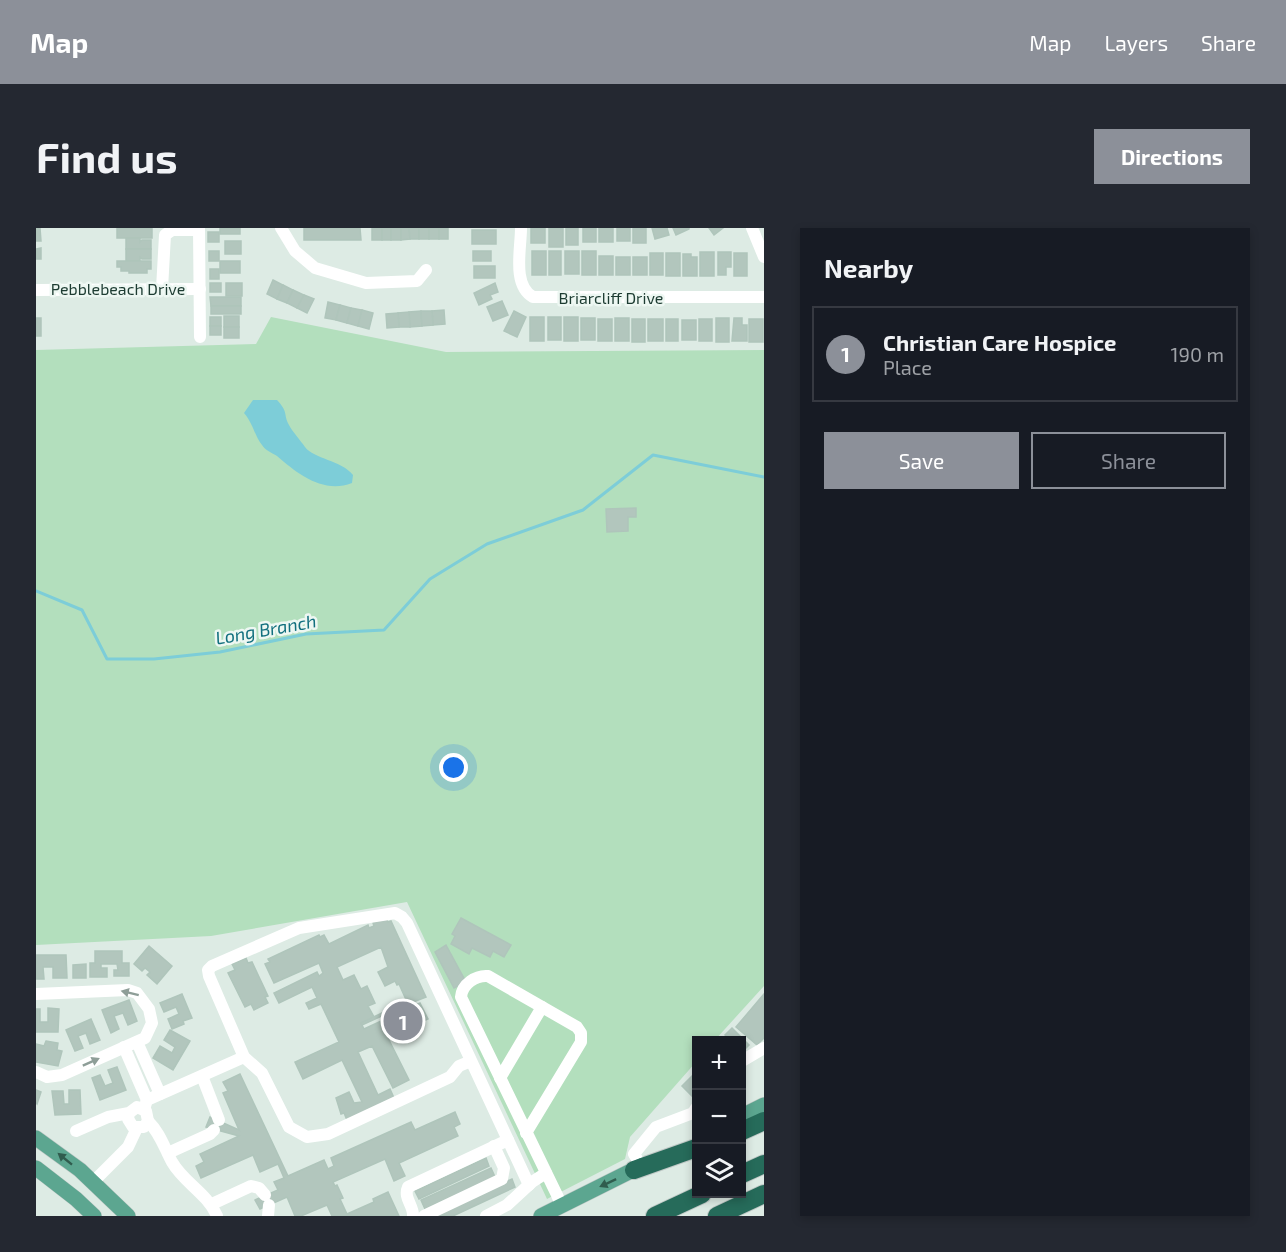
<!DOCTYPE html>
<meta charset="utf-8">
<style>
body{margin:0;font-family:"Exo 2",sans-serif;background:#242831;color:#f1f3f6}
.controls{position:absolute;right:18px;bottom:18px;display:grid;overflow:hidden;border-radius:0px;box-shadow:0 3px 9px #0003}
.controls button{width:54px;height:54px;display:grid;place-items:center;padding:0;border:0;border-bottom:2px solid #363941;background:#171b24;color:#f1f3f6;font:30px sans-serif}
.you{position:absolute;left:418px;top:540px;width:21px;height:21px;margin:-15px;border:4px solid #fff;border-radius:50%;background:#1a73e8;box-shadow:0 0 0 9px #1a73e833}
.badge{display:grid;place-items:center;width:39px;height:39px;border-radius:50%;background:#8c9099;color:#fff;font-size:20px;font-weight:700}
.pin{position:absolute;translate:-50% -50%;border:3px solid #fff;box-shadow:0 2px 6px #0006}
.list{margin:0;padding:0;list-style:none}
h2{display:flex;justify-content:space-between;align-items:center;height:78px;margin:0;padding:0 24px;font-size:26px}
h2 small{font-size:20px;font-weight:400;color:#9ea1a6}
.list li{display:grid;grid-template-columns:39px 1fr auto;gap:18px;align-items:center;box-sizing:border-box;height:96px;margin:0 12px 12px;padding:0 12px;border:2px solid #363941;border-radius:0px}
.list b{display:block;font-size:22px;white-space:nowrap}
.list p{margin:0;font-size:20px;white-space:nowrap;color:#9ea1a6}
.list em{font-size:20px;font-style:normal;color:#9ea1a6}
.actions{display:flex;gap:12px;padding:18px 24px}
.actions a{flex:1;padding:14px 0;border:2px solid #8c9099;border-radius:0px;text-align:center;font-size:21px;color:#8c9099}
.actions .main{background:#8c9099;color:#fff}
.icon{flex:none;width:33px;height:33px;fill:none;stroke:currentColor;stroke-width:2;stroke-linecap:round;stroke-linejoin:round}
.map{position:relative;flex:none;width:728px;height:988px;overflow:hidden;border-radius:0px}
header{display:flex;align-items:center;gap:36px;box-sizing:border-box;height:84px;padding:0 30px;background:#8c9099;color:#fff}
header strong{font-size:28px}
nav{display:flex;gap:33px;margin-inline-start:auto;font-size:21px}
.intro{display:flex;align-items:center;justify-content:space-between;box-sizing:border-box;height:144px;padding:0 36px}
h1{margin:0;font-size:42px}
.button{padding:15px 27px;border-radius:0px;background:#8c9099;color:#fff;font-size:21px;font-weight:700}
main{display:flex;gap:36px;padding:0 36px}
aside{flex:1;background:#171b24;border-radius:0px;box-shadow:0 3px 9px #0003}
.map>svg:first-child{display:block}
.green{fill:#b3dfbd}
.water{fill:#7dcdd8}
.lines{fill:none;stroke-linecap:round;stroke-linejoin:round}
.stream{stroke:#7dcdd8;stroke-width:3}
.building{fill:#b2c6bd;stroke:#afc5bb;stroke-width:1.5}
.major-casing{stroke:#c0c8c6;stroke-width:16}
.highway-casing{stroke:#c0c8c6;stroke-width:20}
.minor{stroke:#fff;stroke-width:12}
.major{stroke:#5ca690;stroke-width:15}
.highway{stroke:#266b5a;stroke-width:18}
.oneway{fill:#8e9e98}
.oneway2{fill:#305c4e}
.labels{text-anchor:middle;stroke-width:5;stroke-linejoin:round;paint-order:stroke}
.street-label{font-size:16px;fill:#1d3c32;stroke:#edf7f2}
.water-label{font-size:18px;font-style:italic;fill:#116f7e;stroke:#edf7f2}
</style>
<header>
<strong>Map</strong>
<nav><a>Map</a><a>Layers</a><a>Share</a></nav>
</header>
<div class="intro"><h1>Find us</h1><a class="button">Directions</a></div>
<main>
<div class="map">
<svg width="728" height="988" viewBox="0 0 728 988">
<rect width="100%" height="100%" fill="#ddebe4"/>
<path class="green" d="M235 89 410 124 728 122V758L679 812H660V834L594 909 589 931 511 971 371 674 175 708 0 717V122L220 116Z"/>
<path class="water" d="M217 172H241C253 185 247 186 253 197 256 203 265 213 269 219 278 231 305 232 317 247L316 255C287 266 262 246 241 228 236 225 229 222 226 217 219 209 217 195 208 185Z"/>
<g class="lines">
<path class="stream" d="M0 363 46 382 71 431H118L184 424 270 406 348 402 394 351 451 316 547 282 617 227 728 249"/>
</g>
<g class="building">
<path d="M0 0H4L5 13H0Z"/>
<rect x="81" y="0" width="35" height="10"/>
<rect x="184" y="0" width="20" height="6"/>
<path d="M268 0H324L325 12H268Z"/>
<rect x="336" y="0" width="10" height="12"/>
<rect x="346" y="0" width="9" height="12"/>
<rect x="355" y="0" width="10" height="12"/>
<path d="M365 0H373L374 11 365 12Z"/>
<path d="M373 0H383V11H374Z"/>
<rect x="383" y="0" width="10" height="11"/>
<rect x="393" y="0" width="10" height="11"/>
<rect x="403" y="0" width="9" height="11"/>
<rect x="495" y="0" width="14" height="15"/>
<rect x="513" y="0" width="14" height="19"/>
<rect x="530" y="0" width="12" height="17"/>
<rect x="547" y="0" width="13" height="14"/>
<rect x="563" y="0" width="14" height="14"/>
<rect x="581" y="0" width="13" height="13"/>
<rect x="597" y="0" width="13" height="15"/>
<path d="M616 0H631L633 7 619 11Z"/>
<path d="M637 0H653V1L640 7Z"/>
<path d="M673 0H687L678 7Z"/>
<rect x="436" y="2" width="24" height="14"/>
<rect x="172" y="4" width="11" height="10"/>
<path d="M90 10H104V14L106 12H115V21H90Z"/>
<rect x="189" y="13" width="16" height="13"/>
<path d="M5 20V31H0V21Z"/>
<path d="M90 21H115V31H106L104 29V33H90Z"/>
<rect x="173" y="23" width="10" height="10"/>
<rect x="437" y="23" width="18" height="10"/>
<rect x="496" y="23" width="14" height="24"/>
<rect x="513" y="23" width="12" height="24"/>
<rect x="529" y="23" width="14" height="23"/>
<rect x="546" y="23" width="14" height="24"/>
<rect x="664" y="24" width="14" height="24"/>
<path d="M682 24H695V39H690V47H682Z"/>
<rect x="614" y="25" width="13" height="22"/>
<rect x="630" y="25" width="14" height="23"/>
<rect x="698" y="25" width="13" height="23"/>
<path d="M647 26H655V29H661V48H647Z"/>
<rect x="563" y="28" width="14" height="19"/>
<rect x="580" y="29" width="14" height="18"/>
<rect x="597" y="29" width="14" height="18"/>
<path d="M81 33H115V41H111V45H93V43H85V39H81Z"/>
<rect x="184" y="33" width="20" height="12"/>
<rect x="438" y="38" width="21" height="12"/>
<rect x="174" y="41" width="9" height="10"/>
<path d="M237 52 247 57 241 71 231 66Z"/>
<rect x="174" y="55" width="11" height="9"/>
<rect x="190" y="55" width="16" height="13"/>
<path d="M459 55 462 64 454 67 456 71 443 77 438 65Z"/>
<path d="M247 57 257 62 251 75 241 71Z"/>
<path d="M257 62 268 67 261 80 251 75Z"/>
<path d="M268 67 278 71 271 85 261 80Z"/>
<path d="M174 69H205V78H175Z"/>
<path d="M466 73 472 87 457 93 451 79Z"/>
<path d="M292 74 304 77 300 92 289 90Z"/>
<path d="M304 77 315 80 311 95 300 92Z"/>
<rect x="175" y="78" width="30" height="8"/>
<path d="M315 80 326 82 322 98 311 95Z"/>
<path d="M326 82 337 85 333 101 322 98Z"/>
<path d="M408 82 409 96 397 97 396 83Z"/>
<path d="M385 83 386 98 374 99 373 84Z"/>
<path d="M385 83H396L397 97 386 98Z"/>
<path d="M478 83 490 89 481 109 468 103Z"/>
<path d="M373 84 374 99H363L362 85Z"/>
<path d="M362 85 363 99 351 100 350 86Z"/>
<rect x="188" y="88" width="15" height="11"/>
<rect x="174" y="89" width="11" height="9"/>
<rect x="494" y="89" width="14" height="24"/>
<rect x="512" y="89" width="13" height="23"/>
<rect x="528" y="89" width="14" height="24"/>
<rect x="0" y="90" width="5" height="18"/>
<rect x="545" y="90" width="14" height="22"/>
<rect x="579" y="90" width="14" height="23"/>
<rect x="680" y="90" width="13" height="24"/>
<path d="M698 90H706V97H711V113H696Z"/>
<rect x="562" y="91" width="14" height="22"/>
<rect x="596" y="91" width="13" height="23"/>
<rect x="612" y="91" width="15" height="22"/>
<rect x="630" y="91" width="12" height="22"/>
<rect x="663" y="91" width="13" height="22"/>
<rect x="713" y="91" width="14" height="23"/>
<rect x="646" y="92" width="14" height="20"/>
<rect x="174" y="98" width="11" height="9"/>
<rect x="188" y="99" width="15" height="11"/>
<path d="M600 280V289H592V303L571 304 570 281Z"/>
<path d="M350 690 352 694 355 693 390 769 372 776 363 756 361 757 359 753 349 758 342 744 352 739 345 719 301 739 307 752 318 747 325 761 331 758 339 775 332 778 338 789 325 795 328 801 384 775 392 791 352 810 373 852 357 860 336 818 322 824 342 867 354 861 358 870 311 892 308 885 305 886 300 870 313 864 318 875 326 874 306 832 267 851 259 834 303 814 285 776 273 781 270 775 281 770 276 759 243 775 238 765 281 744 283 748 287 745 283 735 238 755 229 736 234 734 232 731 283 707 284 709 288 707 293 716 332 697 333 700 338 698 337 695Z"/>
<path d="M425 690 475 717 468 729 457 723 454 729 436 720 433 726 415 716 419 708 416 706Z"/>
<path d="M410 717 430 754 418 760 399 724Z"/>
<path d="M113 718 136 738 121 756 111 747 114 744 109 740 106 743 98 736Z"/>
<path d="M59 723H86V735H93V748H78V742H82L81 736H65V740H71V749H54V735H59Z"/>
<path d="M0 727H30L31 750H17V739H7L8 751H0Z"/>
<path d="M210 730 212 735 216 734 232 768 229 769 232 775 218 782 215 776 209 779 192 745 199 742 196 736Z"/>
<path d="M50 736V750H37V737Z"/>
<path d="M146 766 156 790 147 793 148 796 136 801 132 791 143 786 140 779 128 784 124 775Z"/>
<path d="M728 766V810L721 817 700 799Z"/>
<path d="M93 772 101 793 92 797 87 785 78 788 83 801 75 805 66 782Z"/>
<path d="M371 773 372 776 326 797 325 795Z"/>
<path d="M12 780 23 781 22 804H0V781H4V794H12Z"/>
<path d="M55 791 64 812 54 816 50 805 42 808 47 820 39 823 30 802Z"/>
<path d="M696 800 713 817 706 824V812H695L689 807Z"/>
<path d="M134 802 154 813 137 842 117 830 124 818 136 825 139 819 128 812Z"/>
<path d="M10 813 22 815 21 822 26 823 22 838 0 834V816L8 818Z"/>
<path d="M81 839 90 862 64 872 56 850 64 847 69 858 77 855 72 842Z"/>
<path d="M660 844V865L657 869 646 858Z"/>
<path d="M204 846 252 948 288 932 292 941 298 938 295 930 375 894 379 902 419 884 424 896 418 899 422 908 363 935 369 948 358 953 349 931 297 954 299 958 301 957 307 970 304 971 311 986 338 974 337 971 352 964 363 988H296L291 977 265 988H259L251 969 224 981 219 972 242 962 238 954 248 950 242 936 224 944 217 927 165 950 160 938 168 934 164 926 203 908 170 899 174 889 203 902 187 865 192 863 187 854Z"/>
<path d="M0 862 5 864 1 876 0 875Z"/>
<path d="M33 862H44L45 886 19 887 16 863H27L28 876H33Z"/>
<path d="M450 930 453 938 383 971 379 963Z"/>
<path d="M455 940 459 949 389 981 385 972Z"/>
<path d="M476 951 479 959 417 988H398Z"/>
</g>
<g class="lines">
<g class="major-casing">
<g id="major">
<path d="M706 888 728 877"/>
<path d="M0 910 44 942 92 988"/>
<path d="M0 940 40 971 58 988"/>
<path d="M505 988 607 937"/>
</g>
</g>
<g class="highway-casing">
<g id="highway">
<path d="M706 903 728 893"/>
<path d="M598 942 660 920"/>
<path d="M706 946 728 936"/>
<path d="M619 988 666 966"/>
<path d="M681 988 728 966"/>
</g>
</g>
<g class="minor">
<path d="M163 0 164 109"/>
<path d="M245 0 259 23 279 40 330 55 381 53 390 42"/>
<path d="M485 0C485 21 476 57 497 69H728"/>
<path d="M716 0 728 29"/>
<path d="M126 61 129 7 136 2H163"/>
<path d="M0 62 164 61"/>
<path d="M0 766 92 762 101 765 113 781 116 795 109 810 26 847 11 849 0 844"/>
<path d="M101 814 124 866"/>
<path d="M88 819 111 872"/>
<path d="M435 833 423 838 414 849 292 906 271 909 253 899 226 845 208 829 173 748 172 742 176 738 263 700 359 685 366 689 371 695 493 957"/>
<path d="M706 833 728 820"/>
<path d="M166 848 183 892"/>
<path d="M464 850 506 779"/>
<path d="M108 881 111 872 208 829"/>
<path d="M112 893C124 905 128 919 136 934 148 955 171 965 181 988"/>
<path d="M40 903 72 889 93 885 101 879 110 883 112 893 108 899H97L92 891 93 885"/>
<path d="M490 905 545 814V805L541 799 452 748C440 747 426 756 425 769L521 967 525 977"/>
<path d="M132 925 174 906 178 902"/>
<path d="M605 938 598 926 620 899 657 885 660 880"/>
<path d="M57 954 92 919 101 900"/>
<path d="M176 976 215 958 223 960 229 967"/>
<path d="M232 988 233 977"/>
<path d="M377 988C378 978 367 970 372 959L472 912"/>
<path d="M388 988 466 951 468 940 458 918"/>
<path d="M450 988 471 977 496 954 510 945"/>
</g>
<use href="#major" class="major"/>
<use href="#highway" class="highway"/>
</g>
<defs><path id="oneway-solid" d="M-6-.8H1V-3.2L6.5 0L1 3.2V.8H-6Z" transform="scale(1.5)"/></defs>
<g class="oneway">
<use href="#oneway-solid" transform="translate(94 765) rotate(-166)"/>
<use href="#oneway-solid" transform="translate(55 834) rotate(-24)"/>
</g>
<g class="oneway2">
<use href="#oneway-solid" transform="translate(29 931) rotate(-141)"/>
<use href="#oneway-solid" transform="translate(572 955) rotate(155)"/>
</g>
<g class="labels">
<g class="street-label">
<text x="82" y="67">Pebblebeach Drive</text>
<text x="575" y="76">Briarcliff Drive</text>
</g>
<g class="water-label">
<text transform="translate(230 402) rotate(-10)" y="6">Long Branch</text>
</g>
</g>
</svg>
<div class="controls">
<button>+</button>
<button>−</button>
<button><svg class="icon" aria-label="layers" viewBox="0 0 24 24"><path d="M12 4l9 5-9 5-9-5zM3 14l9 5 9-5"/></svg></button>
</div>
<div class="you"></div>
<div class="pin badge" style="left:367px;top:793px">1</div>
</div>
<aside>
<h2>Nearby<small></small></h2>
<ul class="list">
<li><span class="badge">1</span><div><b>Christian Care Hospice</b><p>Place</p></div><em>190 m</em></li>
</ul>
<div class="actions"><a class="main">Save</a><a>Share</a></div>
</aside>
</main>
